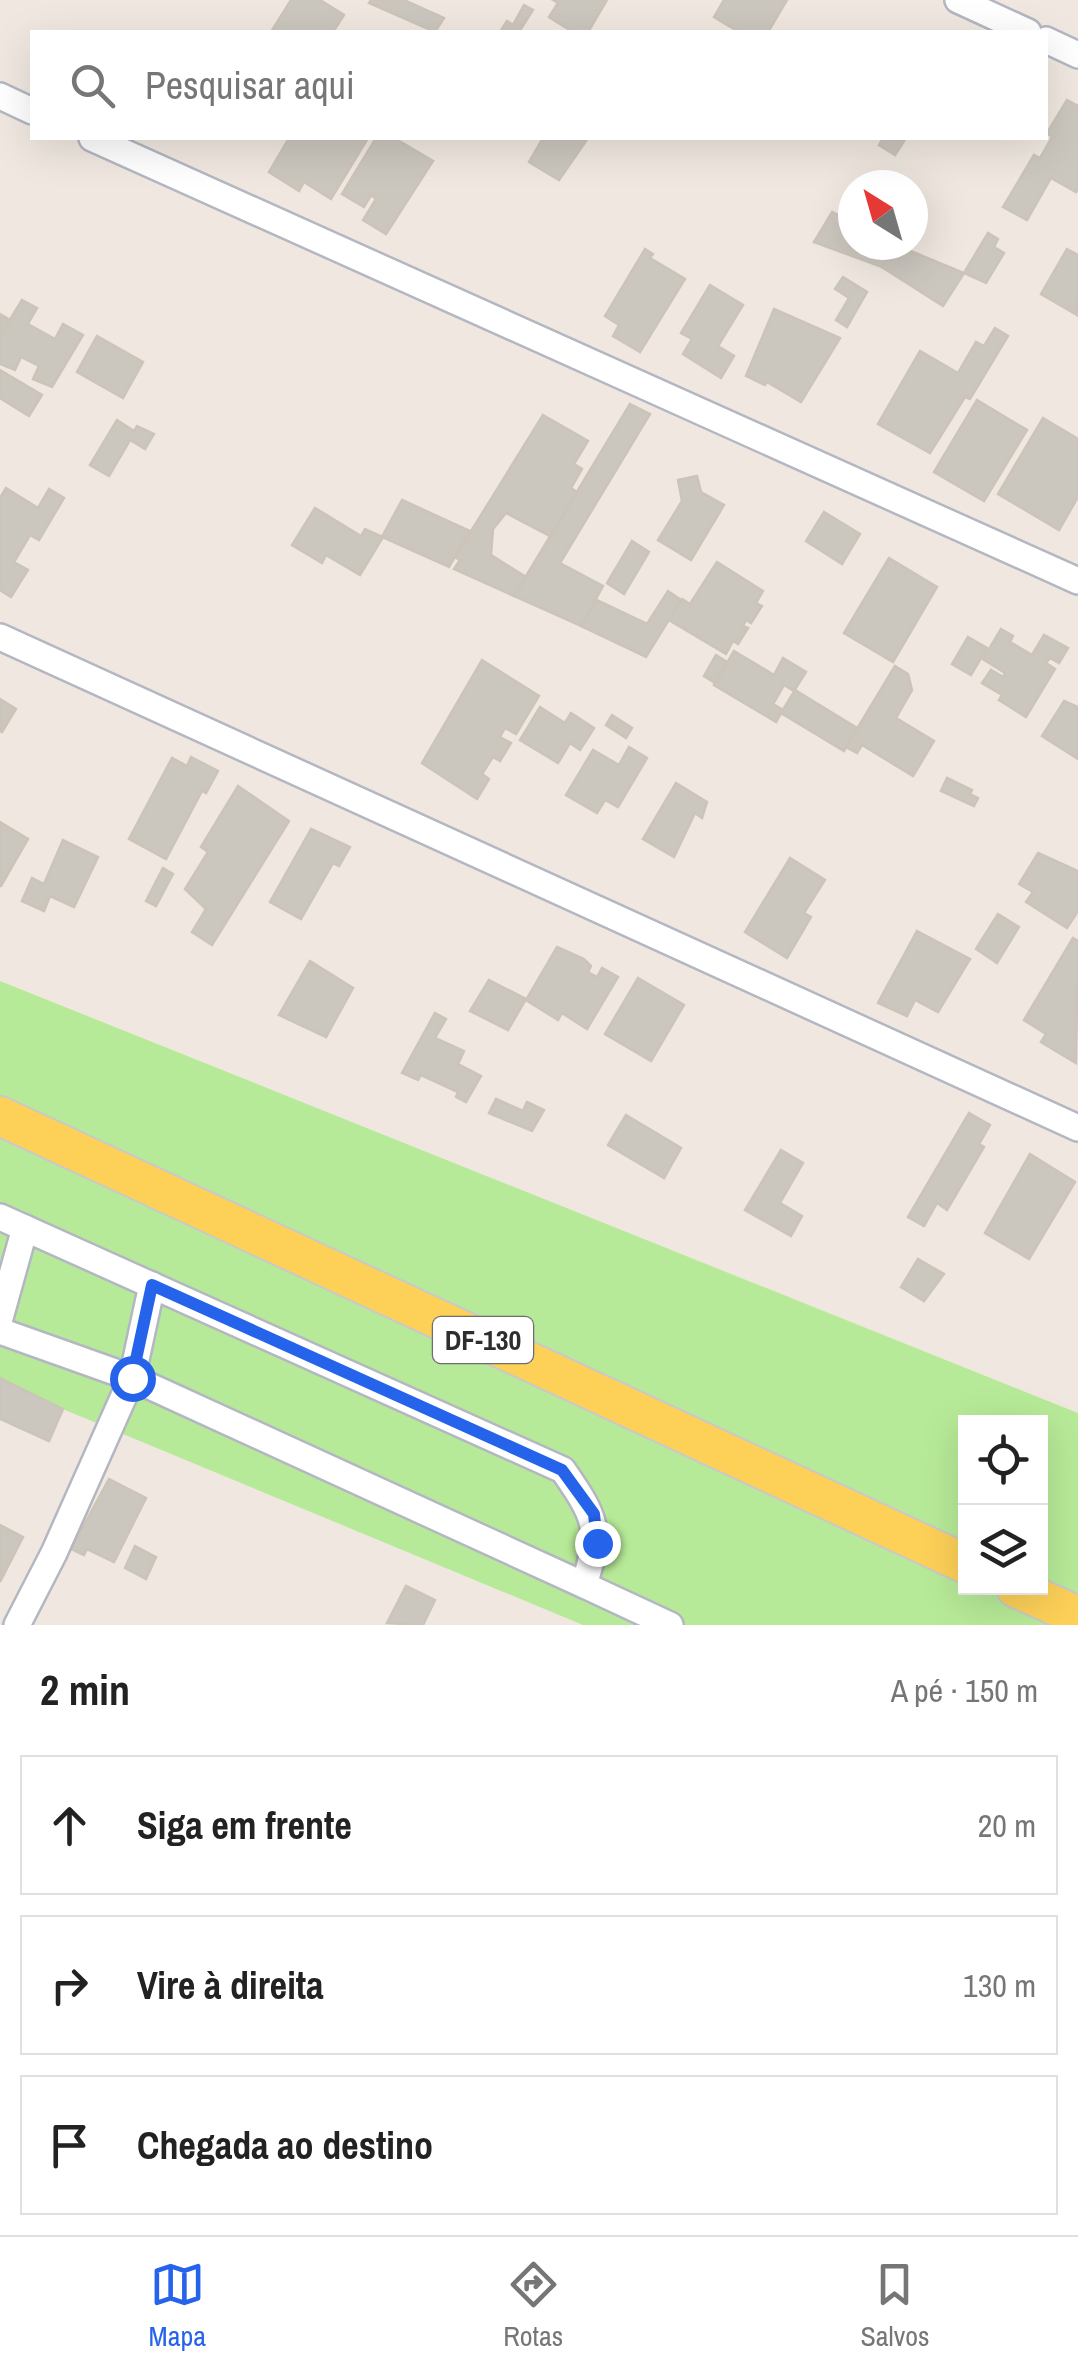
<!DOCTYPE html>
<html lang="pt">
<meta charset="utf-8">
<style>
body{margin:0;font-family:"Archivo Narrow",sans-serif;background:#f6f6f6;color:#222}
.controls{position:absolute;right:30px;bottom:30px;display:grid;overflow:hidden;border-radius:0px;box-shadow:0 10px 40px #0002}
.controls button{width:90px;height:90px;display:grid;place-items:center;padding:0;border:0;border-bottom:2px solid #e0e0e0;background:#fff;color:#222;font:50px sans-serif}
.compass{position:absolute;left:838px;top:170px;width:90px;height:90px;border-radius:50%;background:#fff;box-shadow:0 10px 40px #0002;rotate:323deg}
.stop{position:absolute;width:30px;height:30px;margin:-22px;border:8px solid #2563eb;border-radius:50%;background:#fff}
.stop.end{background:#2563eb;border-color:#fff;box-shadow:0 2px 10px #0008}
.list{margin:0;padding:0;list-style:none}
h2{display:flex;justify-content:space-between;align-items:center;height:130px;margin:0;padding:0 40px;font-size:42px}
h2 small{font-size:32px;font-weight:400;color:#767676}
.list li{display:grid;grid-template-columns:65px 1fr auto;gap:30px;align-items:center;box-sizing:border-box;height:140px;margin:0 20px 20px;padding:0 20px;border:2px solid #e0e0e0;border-radius:0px}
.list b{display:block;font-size:38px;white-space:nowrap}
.list em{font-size:32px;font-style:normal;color:#767676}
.icon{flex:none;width:55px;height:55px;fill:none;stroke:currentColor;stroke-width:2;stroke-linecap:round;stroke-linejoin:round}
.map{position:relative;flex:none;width:1078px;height:1625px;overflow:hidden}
.search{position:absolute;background:#fff;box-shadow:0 10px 40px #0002;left:30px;right:30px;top:30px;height:110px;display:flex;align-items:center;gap:25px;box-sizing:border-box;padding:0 35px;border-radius:0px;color:#767676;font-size:38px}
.sheet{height:610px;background:#fff}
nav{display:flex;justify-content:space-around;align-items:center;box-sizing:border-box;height:140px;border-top:2px solid #e0e0e0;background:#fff;font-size:28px;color:#767676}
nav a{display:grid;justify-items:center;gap:5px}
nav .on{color:#2563eb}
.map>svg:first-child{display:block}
.green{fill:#b7ea98;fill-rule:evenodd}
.building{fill:#cbc6be;stroke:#ccc4b8;stroke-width:2.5}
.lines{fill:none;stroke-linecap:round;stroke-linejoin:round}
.street-casing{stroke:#b4b7c2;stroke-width:30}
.primary-casing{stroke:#c9c9c9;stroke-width:42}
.street{stroke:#fff;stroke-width:25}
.primary{stroke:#fdd058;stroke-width:38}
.route{stroke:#2563eb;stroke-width:12}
.labels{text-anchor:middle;stroke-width:9;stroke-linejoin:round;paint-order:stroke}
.shield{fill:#fff;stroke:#6d6d6d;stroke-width:2.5}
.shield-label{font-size:28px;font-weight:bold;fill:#2e2e2e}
</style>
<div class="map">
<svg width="1078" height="1625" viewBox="0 0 1078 1625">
<rect width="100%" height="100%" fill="#f0e8e0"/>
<path class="green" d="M0 981 1078 1413V1625H583L0 1383ZM966 1422H1040V1588H966Z"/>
<g class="building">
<path d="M291 0H320L344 15 333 32H271Z"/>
<path d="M371 0H404L444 18 435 32 369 3Z"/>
<path d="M553 0H607L588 32H573L549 17 558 3Z"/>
<path d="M724 0H787L768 32H739L714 17Z"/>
<path d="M524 5 533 10 519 32H500L507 21 513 25Z"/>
<path d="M1067 100 1078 106V189L1076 192 1051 178 1027 220 1003 207 1034 155 1040 158 1052 137 1047 133Z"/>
<path d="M289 138 300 139 368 138 331 199 304 182 299 191 269 172Z"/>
<path d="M376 138H394L433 161 386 234 363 220 376 199 371 195 364 207 342 194Z"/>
<path d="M543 138H588L559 180 529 162Z"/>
<path d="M883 138H906L895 155 879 145Z"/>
<path d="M832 212 853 222V245H896L882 267 814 242Z"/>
<path d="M988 233 998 239 994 247 1004 253 986 283 964 273Z"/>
<path d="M896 245 964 273 943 306 882 267Z"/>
<path d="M645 249 653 254 650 258 685 279 640 352 613 336 619 325 605 316Z"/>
<path d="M1067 249 1078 255 1077 315 1041 294Z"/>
<path d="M843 277 867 292 847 327 836 320 849 298 835 289Z"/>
<path d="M710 285 743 305 718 346 734 356 721 378 683 354 692 339 681 333Z"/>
<path d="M22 300 37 308 28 324 55 339 63 324 83 335 52 387 33 379 39 366 21 357 15 370 0 364V336Z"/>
<path d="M774 309 840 338 801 402 767 382 765 385 746 376Z"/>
<path d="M0 314 10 320 0 336Z"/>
<path d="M995 328 1008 336 970 399 965 397 930 453 878 424 920 351 958 373 976 342 984 346Z"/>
<path d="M97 336 143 362 123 398 77 372Z"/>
<path d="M0 370 42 395 29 416 0 398Z"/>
<path d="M977 400 1027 430 984 501 934 472Z"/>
<path d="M630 404 650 414 560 563 603 586 581 626 514 596Z"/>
<path d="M543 415 588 441 574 464 582 469 571 488 577 492 550 536 506 513 493 529 491 555 526 577 514 596 454 569 460 560 455 557Z"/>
<path d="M1043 418 1078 439V497L1059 530 998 494Z"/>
<path d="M117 420 134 431 137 426 154 434 145 449 130 440 109 476 90 465Z"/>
<path d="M697 476 701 492 724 505 691 560 658 540 682 501 678 480Z"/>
<path d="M6 488 38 508 49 489 64 498 39 540 30 535 14 562 28 570 11 597 0 590V498Z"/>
<path d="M402 500 470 531 449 567 382 537Z"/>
<path d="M315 508 361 536 365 529 383 537 360 575 326 555 322 563 292 545Z"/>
<path d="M824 512 860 534 842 564 806 541Z"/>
<path d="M632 541 649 552 624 594 607 583Z"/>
<path d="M889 558 937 587 893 662 844 633Z"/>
<path d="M717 562 763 591 756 603 762 606 751 623 746 620 743 626 748 628 738 644 733 641 726 654 669 620 682 599 690 604Z"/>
<path d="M668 591 681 600 646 657 581 626 597 600 647 624Z"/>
<path d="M1001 629 1013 636 1010 642 1032 655 1044 635 1068 648 1059 663 1050 658 1046 663 1055 669 1026 717 999 700 1002 695 982 683 991 670 1003 677 1005 673 983 659Z"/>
<path d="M968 637 987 648 971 675 952 664Z"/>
<path d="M734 651 774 675 783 658 806 672 794 691 784 685 773 704 783 710 776 722 714 685Z"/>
<path d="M716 655 727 662 715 683 704 676Z"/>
<path d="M482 660 539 696 516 734 505 728 500 737 511 743 500 761 493 757 482 774 489 779 477 799 422 763Z"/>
<path d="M895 666 908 674 912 690 896 718 934 741 913 776 862 745 857 753 846 747Z"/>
<path d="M795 690 857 728 844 751 781 713Z"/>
<path d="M0 699 16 709 2 732 0 731Z"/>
<path d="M1064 701 1078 707V759L1042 736Z"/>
<path d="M540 707 565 723 571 713 594 728 580 750 570 743 558 763 520 740Z"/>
<path d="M612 715 632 728 626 738 606 725Z"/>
<path d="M629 747 647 758 618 807 605 800 597 813 566 795 593 750 619 765Z"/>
<path d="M191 757 218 771 206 793 202 791 166 859 129 839 172 758 187 766Z"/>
<path d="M947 778 972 790 970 794 978 798 974 806 941 791Z"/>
<path d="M676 783 707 802 702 818 695 813 674 857 643 839Z"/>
<path d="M238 786 289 821 212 945 192 932 206 909 185 889 208 852 201 847Z"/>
<path d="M0 822 28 839 1 886H0Z"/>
<path d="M311 829 350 847 339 866 333 863 301 919 270 902Z"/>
<path d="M63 840 98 857 74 907 50 896 44 911 22 901 32 878 44 884Z"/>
<path d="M1038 853 1078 871V911L1067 928 1026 902 1033 892 1019 884Z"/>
<path d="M790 858 825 880 804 913 811 917 787 958 745 932Z"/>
<path d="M163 868 173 874 156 906 146 901Z"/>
<path d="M998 914 1019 927 997 963 976 949Z"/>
<path d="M917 931 970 959 938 1012 915 1000 907 1016 878 1003Z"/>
<path d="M1073 938 1078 941 1076 1063 1041 1042 1046 1034 1024 1020Z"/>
<path d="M557 947 584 959 591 966 588 972 597 977 602 968 618 977 587 1029 562 1013 558 1020 526 1000Z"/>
<path d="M310 961 353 988 326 1037 279 1015Z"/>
<path d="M638 978 684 1005 651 1061 605 1034Z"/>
<path d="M489 980 526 999 508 1030 470 1011Z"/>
<path d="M435 1013 446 1019 435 1038 464 1051 458 1064 481 1076 466 1102 456 1097 458 1092 421 1075 418 1080 402 1073Z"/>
<path d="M496 1099 523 1111 527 1102 544 1110 532 1131 489 1113Z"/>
<path d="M969 1113 990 1125 979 1144 984 1147 947 1210 937 1203 924 1226 908 1217Z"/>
<path d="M626 1115 681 1148 664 1178 608 1145Z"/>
<path d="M781 1150 803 1163 780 1203 802 1216 791 1236 745 1210Z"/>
<path d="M1030 1154 1075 1182 1029 1259 985 1233Z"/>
<path d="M918 1259 944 1274 924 1301 901 1287Z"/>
<path d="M0 1378 63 1409 49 1441 0 1419Z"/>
<path d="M109 1479 146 1498 114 1562 87 1549 84 1555 71 1549Z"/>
<path d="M0 1525 23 1537 0 1582Z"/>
<path d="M135 1546 156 1557 146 1579 125 1568Z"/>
<path d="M406 1586 435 1600 423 1625 387 1623Z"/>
</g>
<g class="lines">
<g class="street-casing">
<g id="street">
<path d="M958 0 1028 32"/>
<path d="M1046 40 1078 55"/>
<path d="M0 96 32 111"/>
<path d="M92 138 1078 581"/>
<path d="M0 637 1078 1128"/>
<path d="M0 1217 563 1470C596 1518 602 1528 584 1585L670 1625"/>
<path d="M0 1318 25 1228"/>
<path d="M0 1331 132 1378 584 1585"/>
<path d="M17 1625 54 1553 132 1378 152 1285"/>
</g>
</g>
<g class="primary-casing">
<g id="primary">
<path d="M0 1116 966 1564"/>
<path d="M1016 1588 1078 1616"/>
</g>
</g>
<use href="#street" class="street"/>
<use href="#primary" class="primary"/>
</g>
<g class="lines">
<path class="route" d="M132 1378 152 1285 562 1470 594 1514 597 1543"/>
</g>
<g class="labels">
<rect class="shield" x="433" y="1317" width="100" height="46" rx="8"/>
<g class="shield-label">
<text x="483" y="1350">DF-130</text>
</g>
</g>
</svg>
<div class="controls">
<button><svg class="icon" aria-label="locate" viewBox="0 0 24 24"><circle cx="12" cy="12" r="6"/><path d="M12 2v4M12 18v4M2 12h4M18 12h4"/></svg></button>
<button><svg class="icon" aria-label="layers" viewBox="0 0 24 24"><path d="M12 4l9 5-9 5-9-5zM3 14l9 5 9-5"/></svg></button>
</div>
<svg class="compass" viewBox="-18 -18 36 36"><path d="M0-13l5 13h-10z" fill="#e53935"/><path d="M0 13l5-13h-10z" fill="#767676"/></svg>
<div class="stop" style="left:132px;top:1378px"></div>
<div class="stop end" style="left:597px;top:1543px"></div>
<div class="search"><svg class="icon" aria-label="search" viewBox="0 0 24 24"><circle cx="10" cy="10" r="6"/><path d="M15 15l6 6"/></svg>Pesquisar aqui</div>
</div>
<section class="sheet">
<h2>2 min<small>A pé · 150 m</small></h2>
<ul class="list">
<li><svg class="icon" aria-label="ahead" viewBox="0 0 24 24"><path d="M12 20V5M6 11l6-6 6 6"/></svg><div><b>Siga em frente</b></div><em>20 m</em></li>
<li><svg class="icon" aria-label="right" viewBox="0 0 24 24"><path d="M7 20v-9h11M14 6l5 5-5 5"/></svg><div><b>Vire à direita</b></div><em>130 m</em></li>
<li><svg class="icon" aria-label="arrive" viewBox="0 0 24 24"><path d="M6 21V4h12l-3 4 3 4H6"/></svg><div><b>Chegada ao destino</b></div></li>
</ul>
</section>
<nav>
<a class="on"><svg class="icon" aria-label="map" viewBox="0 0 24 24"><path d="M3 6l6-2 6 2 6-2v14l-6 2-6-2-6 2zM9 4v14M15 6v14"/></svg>Mapa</a>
<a><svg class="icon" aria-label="directions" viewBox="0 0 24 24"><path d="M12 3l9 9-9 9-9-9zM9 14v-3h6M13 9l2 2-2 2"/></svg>Rotas</a>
<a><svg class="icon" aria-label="saved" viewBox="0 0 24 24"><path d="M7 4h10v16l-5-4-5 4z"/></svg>Salvos</a>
</nav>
